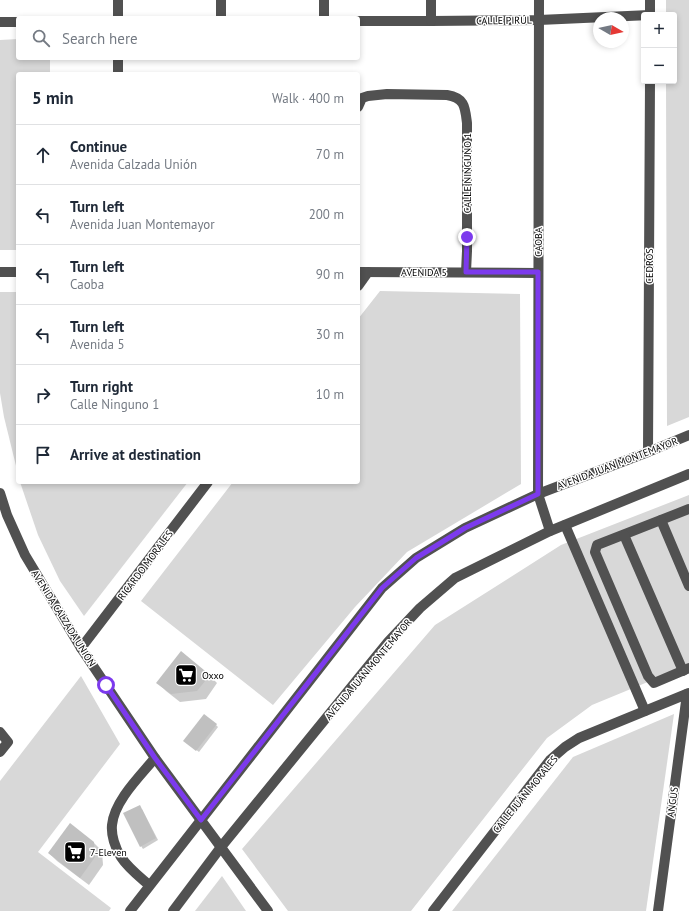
<!DOCTYPE html>
<meta charset="utf-8">
<style>
body{margin:0;font-family:"PT Sans",sans-serif;background:#f2f2f3;color:#1f2937}
.controls{position:absolute;right:12px;top:12px;display:grid;overflow:hidden;border-radius:4px;box-shadow:0 2px 6px #0003}
.controls button{width:36px;height:36px;display:grid;place-items:center;padding:0;border:0;border-bottom:1px solid #e0e1e3;background:#fff;color:#1f2937;font:20px sans-serif}
.compass{position:absolute;left:593px;top:12px;width:36px;height:36px;border-radius:50%;background:#fff;box-shadow:0 2px 6px #0003;rotate:99deg}
.stop{position:absolute;width:12px;height:12px;margin:-9px;border:3px solid #7c3aed;border-radius:50%;background:#fff}
.stop.end{background:#7c3aed;border-color:#fff;box-shadow:0 1px 4px #0008}
.list{margin:0;padding:0;list-style:none}
h2{display:flex;justify-content:space-between;align-items:center;height:52px;margin:0;padding:0 16px;font-size:17px}
h2 small{font-size:13px;font-weight:400;color:#747a83}
.list li{display:grid;grid-template-columns:26px 1fr auto;gap:12px;align-items:center;box-sizing:border-box;height:60px;padding:0 16px;border-top:1px solid #e0e1e3}
.list b{display:block;font-size:15px;white-space:nowrap}
.list p{margin:0;font-size:13px;white-space:nowrap;color:#747a83}
.list em{font-size:13px;font-style:normal;color:#747a83}
.icon{flex:none;width:22px;height:22px;fill:none;stroke:currentColor;stroke-width:2;stroke-linecap:round;stroke-linejoin:round}
.map{position:relative;flex:none;width:689px;height:911px;overflow:hidden}
.search{position:absolute;background:#fff;box-shadow:0 2px 6px #0003;left:16px;top:16px;width:344px;height:44px;display:flex;align-items:center;gap:10px;box-sizing:border-box;padding:0 14px;border-radius:4px;color:#747a83;font-size:15px}
.panel{position:absolute;background:#fff;box-shadow:0 2px 6px #0003;left:16px;top:72px;width:344px;height:412px;border-radius:4px}
.map>svg:first-child{display:block}
.green{fill:#d8d8d8}
.shadow{fill:#0003}
.building{fill:#c0c0c0}
.lines{fill:none;stroke-linecap:round;stroke-linejoin:round}
.minor{stroke:#515151;stroke-width:10}
.route{stroke:#7c3aed;stroke-width:5}
.labels{text-anchor:middle;stroke-width:3;stroke-linejoin:round;paint-order:stroke}
.street-label{font-size:10px;fill:#000;stroke:#fff}
.poi-label{font-size:10px;fill:#000;stroke:#fff;text-anchor:start}
</style>
<div class="map">
<svg width="689" height="911" viewBox="0 0 689 911">
<rect width="100%" height="100%" fill="#fff"/>
<g class="green">
<path d="M666 0H689V417L667 426 666 81H674V15H666Z"/>
<path d="M18 39V58H50V74H18V250H0V40Z"/>
<path d="M380 291 520 294 521 484 407 552 355 607 273 705 141 601 233 482H358V319Z"/>
<path d="M0 292H18V474L4 417 0 393Z"/>
<path d="M20 482H188L84 616 60 581 38 535Z"/>
<path d="M689 495V665L592 705 547 738 411 911H288L242 849 435 625 561 545Z"/>
<path d="M81 676 120 744 38 852 111 908 109 911H0V781Z"/>
<path d="M674 714 646 911H452L573 757Z"/>
<path d="M222 876 246 911H195Z"/>
</g>
<g class="shadow">
<path d="M209 675 217 683 206 699 180 702 166 691 158 683Z"/>
<path d="M216 725 218 727 199 752 187 743Z"/>
<path d="M142 809 158 840 143 849 141 846Z"/>
<path d="M93 842 102 851 103 865 89 885 57 861 49 853Z"/>
</g>
<g class="building">
<path d="M181 651 210 675 197 691 171 694 156 683Z"/>
<path d="M204 714 217 724 196 751 183 741Z"/>
<path d="M140 805 156 838 140 847 123 813Z"/>
<path d="M70 823 94 842 95 857 80 878 48 853Z"/>
</g>
<g class="lines">
<g class="minor">
<path d="M118 0V18"/>
<path d="M221 0V18"/>
<path d="M539 0 538 494 550 531"/>
<path d="M650 15V0"/>
<path d="M324 18V0"/>
<path d="M358 21H431L539 20 650 15"/>
<path d="M431 21V0"/>
<path d="M0 22H18"/>
<path d="M118 58V74"/>
<path d="M358 107 362 98 368 96 387 94 447 95C465 98 465 107 467 123V251L466 272"/>
<path d="M0 272H18"/>
<path d="M358 272 538 273"/>
<path d="M358 286 368 272"/>
<path d="M648 452 650 81"/>
<path d="M0 493 7 515 25 555 81 648 155 758 268 911"/>
<path d="M689 509 597 545 595 552 648 676 654 683 689 668"/>
<path d="M661 520 689 586"/>
<path d="M565 525 645 711"/>
<path d="M624 535 683 671"/>
<path d="M81 648 208 482"/>
<path d="M0 732 8 742 0 752"/>
<path d="M149 885C140 877 128 868 121 857 115 848 111 835 112 825 114 801 141 775 155 758"/>
<path d="M130 911 382 588 416 558 465 528 538 494 648 452 689 435"/>
<path d="M173 911 221 847 388 642 420 608 455 578 550 531 689 474"/>
<path d="M433 911 550 760 565 747 579 738 689 693"/>
<path d="M658 911 687 694"/>
</g>
</g>
<g class="lines">
<path class="route" d="M106 685 155 758 201 820 382 588 416 558 465 528 538 494V272H466L467 237"/>
</g>
<defs>
<g id="supermarket-square" transform="scale(1.15)"><rect x="-9" y="-9" width="18" height="18" rx="4" fill="#000" stroke="#fff"/><path d="M-6-5.5h2.5l.6 2H6L4.5 2H-2.5L-4.4-4H-6ZM-1.5 3.2a1.3 1.3 0 1 0 .1 0ZM3 3.2a1.3 1.3 0 1 0 .1 0Z" fill="#fff"/></g>
</defs>
<g fill-rule="evenodd">
<use href="#supermarket-square" x="186" y="675"/>
<use href="#supermarket-square" x="75" y="852"/>
</g>
<g class="labels">
<g class="street-label">
<text transform="translate(504 20) rotate(-1)" y="4">CALLE PIRÚL</text>
<text transform="translate(467 173) rotate(-90)" y="4">CALLE NINGUNO 1</text>
<text transform="translate(538 242) rotate(-90)" y="4">CAOBA</text>
<text transform="translate(649 266) rotate(-90)" y="4">CEDROS</text>
<text x="424" y="276">AVENIDA 5</text>
<text transform="translate(617 463) rotate(-21)" y="4">AVENIDA JUAN MONTEMAYOR</text>
<text transform="translate(145 565) rotate(-53)" y="4">RICARDO MORALES</text>
<text transform="translate(64 618) rotate(58)" y="4">AVENIDA CALZADA UNIÓN</text>
<text transform="translate(368 669) rotate(-50)" y="4">AVENIDA JUAN MONTEMAYOR</text>
<text transform="translate(525 794) rotate(-51)" y="4">CALLE JUÁN MORALES</text>
<text transform="translate(672 802) rotate(-82)" y="4">ANGUS</text>
</g>
<g class="poi-label">
<text x="202" y="679">Oxxo</text>
<text x="90" y="856">7-Eleven</text>
</g>
</g>
</svg>
<div class="controls">
<button>+</button>
<button>−</button>
</div>
<svg class="compass" viewBox="-18 -18 36 36"><path d="M0-13l5 13h-10z" fill="#e53935"/><path d="M0 13l5-13h-10z" fill="#747a83"/></svg>
<div class="stop" style="left:106px;top:685px"></div>
<div class="stop end" style="left:467px;top:237px"></div>
<div class="search"><svg class="icon" aria-label="search" viewBox="0 0 24 24"><circle cx="10" cy="10" r="6"/><path d="M15 15l6 6"/></svg>Search here</div>
<section class="panel">
<h2>5 min<small>Walk · 400 m</small></h2>
<ul class="list">
<li><svg class="icon" aria-label="ahead" viewBox="0 0 24 24"><path d="M12 20V5M6 11l6-6 6 6"/></svg><div><b>Continue</b><p>Avenida Calzada Unión</p></div><em>70 m</em></li>
<li><svg class="icon" aria-label="left" viewBox="0 0 24 24"><path d="M17 20v-9H6M10 6l-5 5 5 5"/></svg><div><b>Turn left</b><p>Avenida Juan Montemayor</p></div><em>200 m</em></li>
<li><svg class="icon" aria-label="left" viewBox="0 0 24 24"><path d="M17 20v-9H6M10 6l-5 5 5 5"/></svg><div><b>Turn left</b><p>Caoba</p></div><em>90 m</em></li>
<li><svg class="icon" aria-label="left" viewBox="0 0 24 24"><path d="M17 20v-9H6M10 6l-5 5 5 5"/></svg><div><b>Turn left</b><p>Avenida 5</p></div><em>30 m</em></li>
<li><svg class="icon" aria-label="right" viewBox="0 0 24 24"><path d="M7 20v-9h11M14 6l5 5-5 5"/></svg><div><b>Turn right</b><p>Calle Ninguno 1</p></div><em>10 m</em></li>
<li><svg class="icon" aria-label="arrive" viewBox="0 0 24 24"><path d="M6 21V4h12l-3 4 3 4H6"/></svg><div><b>Arrive at destination</b></div></li>
</ul>
</section>
</div>
